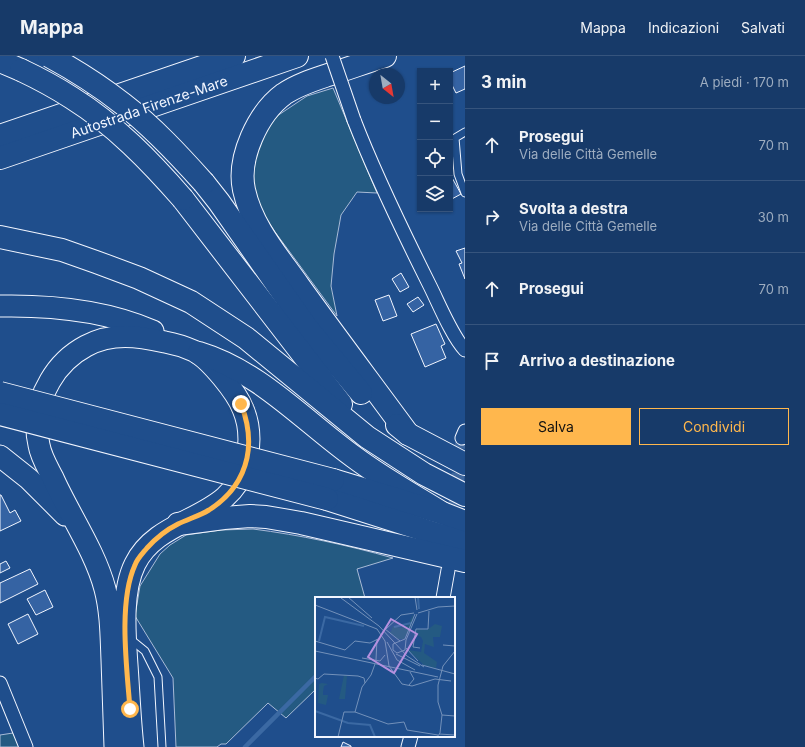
<!DOCTYPE html>
<html lang="it">
<meta charset="utf-8">
<style>
body{margin:0;font-family:Inter,sans-serif;background:#244571;color:#f1f3f6}
.controls{position:absolute;right:12px;top:12px;display:grid;overflow:hidden;border-radius:0px;box-shadow:0 1px 3px #0004}
.controls button{width:36px;height:36px;display:grid;place-items:center;padding:0;border:0;border-bottom:1px solid #36547d;background:#173a69;color:#f1f3f6;font:20px sans-serif}
.compass{position:absolute;left:369px;top:12px;width:36px;height:36px;border-radius:50%;background:#173a69;box-shadow:0 1px 3px #0004;rotate:149deg}
.stop{position:absolute;width:12px;height:12px;margin:-9px;border:3px solid #ffb74d;border-radius:50%;background:#fff}
.stop.end{background:#ffb74d;border-color:#fff;box-shadow:0 1px 4px #0008}
.list{margin:0;padding:0;list-style:none}
h2{display:flex;justify-content:space-between;align-items:center;height:52px;margin:0;padding:0 16px;font-size:17px}
h2 small{font-size:13px;font-weight:400;color:#9eadc0}
.list li{display:grid;grid-template-columns:26px 1fr auto;gap:12px;align-items:center;box-sizing:border-box;height:72px;padding:0 16px;border-top:1px solid #36547d}
.list b{display:block;font-size:15px;white-space:nowrap}
.list p{margin:0;font-size:13px;white-space:nowrap;color:#9eadc0}
.list em{font-size:13px;font-style:normal;color:#9eadc0}
.actions{display:flex;gap:8px;padding:12px 16px}
.actions a{flex:1;padding:9px 0;border:1px solid #ffb74d;border-radius:0px;text-align:center;font-size:14px;color:#ffb74d}
.actions .main{background:#ffb74d;color:#111}
.icon{flex:none;width:22px;height:22px;fill:none;stroke:currentColor;stroke-width:2;stroke-linecap:round;stroke-linejoin:round}
.map{position:relative;flex:none;width:465px;height:691px;overflow:hidden}
header{display:flex;align-items:center;gap:24px;box-sizing:border-box;height:56px;padding:0 20px;background:#173a69;border-bottom:1px solid #36547d}
header strong{font-size:19px}
nav{display:flex;gap:22px;margin-inline-start:auto;font-size:14px}
main{display:flex}
aside{flex:1;background:#173a69}
.map>svg:first-child{display:block}
.green{fill:#245a82;stroke:#a8bbd7}
.lines{fill:none;stroke-linecap:round;stroke-linejoin:round}
.stream{stroke:#3b69a3;stroke-width:4.5}
.building{fill:#3563a3;stroke:#f2f6ff}
.street-tunnel{stroke:#3f679d;stroke-width:13;stroke-dasharray:13 6;stroke-linecap:butt}
.lane-casing{stroke:#f2f6ff;stroke-width:9}
.street-casing{stroke:#f2f6ff;stroke-width:15}
.primary-casing{stroke:#f2f6ff;stroke-width:23}
.highway-casing{stroke:#f2f6ff;stroke-width:24}
.lane{stroke:#1f4e8c;stroke-width:7}
.street{stroke:#1f4e8c;stroke-width:13}
.primary{stroke:#1f4e8c;stroke-width:21}
.highway{stroke:#1f4e8c;stroke-width:22}
.street-bridge-casing{stroke:#f2f6ff;stroke-width:15;stroke-linecap:butt}
.highway-bridge-casing{stroke:#f2f6ff;stroke-width:24;stroke-linecap:butt}
.street-bridge{stroke:#1f4e8c;stroke-width:13}
.highway-bridge{stroke:#1f4e8c;stroke-width:22}
.route{stroke:#ffb74d;stroke-width:5}
.labels{text-anchor:middle;stroke-width:3;stroke-linejoin:round;paint-order:stroke}
.street-label{font-size:14px;fill:#f2f6ff;stroke:#1f4e8c}
.inset-river{fill:none;stroke:#3b69a3;stroke-width:2}
.inset-road{fill:none;stroke:#7391ba;stroke-width:1}
.view{fill:#b691df;fill-opacity:0.15;stroke:#b691df;stroke-width:2}
.inset-edge{fill:none;stroke:#f2f6ff;stroke-width:2}
</style>
<header>
<strong>Mappa</strong>
<nav><a>Mappa</a><a>Indicazioni</a><a>Salvati</a></nav>
</header>
<main>
<div class="map">
<svg width="465" height="691" viewBox="0 0 465 691">
<rect width="100%" height="100%" fill="#1f4e8c"/>
<g class="green">
<path d="M333 32 377 137 357 136 341 159 334 198 331 230 337 260 275 176 258 150 251 124 255 91 271 64 307 40Z"/>
<path d="M253 473C300 479 347 489 393 502L357 513 365 542H316V633L286 662 268 647 226 688H221L217 691H176L173 622 135 560 140 530 160 498 170 489 186 479 221 474Z"/>
<path d="M13 677 20 691H0V679Z"/>
</g>
<g class="lines">
<path class="stream" d="M245 691 316 620"/>
</g>
<g class="building">
<path d="M465 10V33L456 37 450 25V17Z"/>
<path d="M450 118 461 138 450 144Z"/>
<path d="M465 192V223L459 208 462 207 456 195Z"/>
<path d="M401 217 409 231 400 236 392 223Z"/>
<path d="M389 239 397 260 383 265 375 244Z"/>
<path d="M418 241 424 249 413 256 407 248Z"/>
<path d="M436 268 445 288 441 290 446 302 425 311 411 278Z"/>
<path d="M0 439H1L10 457 15 454 21 465 0 475Z"/>
<path d="M6 505 10 512 0 517V508Z"/>
<path d="M30 513 38 528 0 547V527Z"/>
<path d="M45 534 53 551 36 559 27 543Z"/>
<path d="M28 558 38 578 18 588 8 568Z"/>
<path d="M343 686 351 690V691H341Z"/>
</g>
<g class="lines">
<path class="street-tunnel" d="M453 468 462 382"/>
<g class="lane-casing">
<g id="lane">
<path d="M465 76 455 82 458 118 465 137"/>
<path d="M129 582 145 595 158 621 162 691"/>
</g>
</g>
<g class="street-casing">
<g id="street">
<path d="M354 64C376 121 403 176 430 230 439 248 452 280 465 294"/>
<path d="M462 382 465 375"/>
<path d="M443 542 448 514"/>
<path d="M0 627 26 691"/>
<path d="M408 691 411 680"/>
</g>
</g>
<g class="primary-casing">
<g id="primary">
<path d="M0 250C52 249 105 254 153 275"/>
<path d="M0 400 29 423 65 459"/>
<path d="M115 691C114 662 113 633 112 604 111 580 111 556 105 533 95 495 69 458 53 422 48 412 41 401 39 389 34 367 38 345 50 325 58 311 71 298 86 290 112 276 138 280 165 286 176 288 185 291 194 295 210 303 237 337 243 353 250 369 250 387 247 403 234 466 160 457 135 508 121 536 125 579 127 609 129 637 130 664 133 691"/>
</g>
</g>
<g class="highway-casing">
<g id="highway">
<path d="M385 0C366 6 347 13 328 19 313 24 297 29 284 38 258 57 237 102 244 134 252 171 278 200 299 230 335 280 372 329 408 378"/>
<path d="M0 5 21 14"/>
<path d="M0 80 234 0"/>
<path d="M0 102 297 0"/>
<path d="M204 127 219 146 308 273 361 337"/>
<path d="M183 143 341 348"/>
<path d="M0 181 62 194 96 206 139 222 191 246 246 282 367 381 424 418 465 439"/>
<path d="M199 297C259 315 304 365 354 401 382 422 413 439 442 457"/>
<path d="M397 369 408 378 465 408"/>
<path d="M333 424 442 457 465 466"/>
<path d="M327 443 465 487"/>
<path d="M178 468 224 462 250 460 266 461 301 467 465 505"/>
</g>
</g>
<use href="#lane" class="lane"/>
<use href="#street" class="street"/>
<use href="#primary" class="primary"/>
<use href="#highway" class="highway"/>
<g class="street-bridge-casing">
<path id="street-bridge" d="M332 0 354 64"/>
</g>
<g class="highway-bridge-casing">
<g id="highway-bridge">
<path d="M49 0C75 14 100 30 123 48 153 71 179 99 204 127"/>
<path d="M21 14C38 22 55 31 72 42 115 69 150 105 183 143"/>
<path d="M0 337 333 424"/>
<path d="M0 358 327 443"/>
</g>
</g>
<use href="#street-bridge" class="street-bridge"/>
<use href="#highway-bridge" class="highway-bridge"/>
</g>
<g class="lines">
<path class="route" d="M130 653C127 613 118 546 135 509 137 503 143 497 147 492 156 482 166 474 178 468 188 463 199 460 209 454 228 442 242 425 247 402 251 383 248 366 241 348"/>
</g>
<g class="labels">
<g class="street-label">
<text transform="translate(149 51) rotate(-19)" y="5">Autostrada Firenze-Mare</text>
</g>
</g>
<g transform="translate(315 541)">
<rect width="140" height="140" fill="#1f4e8c"/>
<path d="M98 17 97 26 89 42H83L74 35H76L78 29 86 31 93 28ZM120 27 127 29 125 40H118L119 50 110 47 109 56 122 65 121 71 109 68 93 53 106 55 108 44 106 40 101 38 102 32 112 33ZM29 78 32 79 30 102H24ZM7 86 13 87 9 89 8 95V98H13L11 108 3 106 4 87Z" fill="#245a82"/>
<path class="inset-river" d="M103 0 104 12M79 30 96 26M4 44 10 20 49 29M0 114 33 126 55 128 60 140"/>
<path class="inset-road" d="M33 0 57 21M100 0 102 13M26 1 64 29 92 59 109 70M0 8 62 32 70 44 74 69 87 87 97 89 120 82 136 84M103 16 123 10 140 9M100 17 90 42 78 47V53L82 56 90 53 91 43 102 17M70 32 85 44M71 32 86 18 99 16M0 44 30 53 40 44 55 46 63 42M72 45 82 63 100 73M128 48 140 49M91 51 103 64M105 51 98 50 101 32H113L114 14M0 54 123 80M81 57 105 69M47 61 65 64 70 58M61 63 62 42M107 68 140 77M0 81 3 82 9 77 43 79 49 81 50 86M94 88 99 82 95 75M40 115 73 127 89 125 92 133 123 138M127 118 140 119M124 137 140 138M23 140 29 115H40L47 90 56 78 60 67M122 140 125 136 127 118 123 105V88L128 69 140 54"/>
<path class="view" d="M76 22 102 37 79 76 53 60Z"/>
<rect width="140" height="140" class="inset-edge"/>
</g>
</svg>
<div class="controls">
<button>+</button>
<button>−</button>
<button><svg class="icon" aria-label="locate" viewBox="0 0 24 24"><circle cx="12" cy="12" r="6"/><path d="M12 2v4M12 18v4M2 12h4M18 12h4"/></svg></button>
<button><svg class="icon" aria-label="layers" viewBox="0 0 24 24"><path d="M12 4l9 5-9 5-9-5zM3 14l9 5 9-5"/></svg></button>
</div>
<svg class="compass" viewBox="-18 -18 36 36"><path d="M0-13l5 13h-10z" fill="#e53935"/><path d="M0 13l5-13h-10z" fill="#9eadc0"/></svg>
<div class="stop" style="left:130px;top:653px"></div>
<div class="stop end" style="left:241px;top:348px"></div>
</div>
<aside>
<h2>3 min<small>A piedi · 170 m</small></h2>
<ul class="list">
<li><svg class="icon" aria-label="ahead" viewBox="0 0 24 24"><path d="M12 20V5M6 11l6-6 6 6"/></svg><div><b>Prosegui</b><p>Via delle Città Gemelle</p></div><em>70 m</em></li>
<li><svg class="icon" aria-label="right" viewBox="0 0 24 24"><path d="M7 20v-9h11M14 6l5 5-5 5"/></svg><div><b>Svolta a destra</b><p>Via delle Città Gemelle</p></div><em>30 m</em></li>
<li><svg class="icon" aria-label="ahead" viewBox="0 0 24 24"><path d="M12 20V5M6 11l6-6 6 6"/></svg><div><b>Prosegui</b></div><em>70 m</em></li>
<li><svg class="icon" aria-label="arrive" viewBox="0 0 24 24"><path d="M6 21V4h12l-3 4 3 4H6"/></svg><div><b>Arrivo a destinazione</b></div></li>
</ul>
<div class="actions"><a class="main">Salva</a><a>Condividi</a></div>
</aside>
</main>
